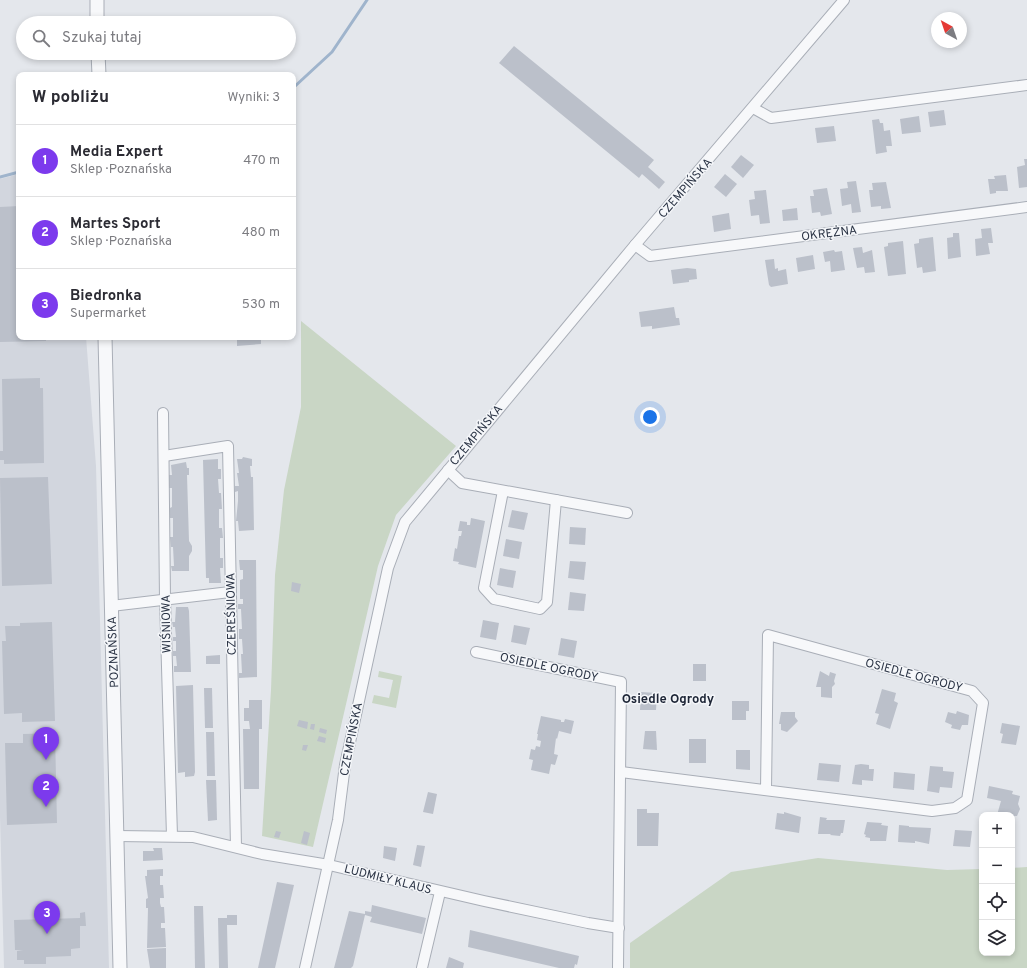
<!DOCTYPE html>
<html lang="pl">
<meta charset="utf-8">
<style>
body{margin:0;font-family:Overpass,sans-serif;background:#f7f7f7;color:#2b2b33}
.controls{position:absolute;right:12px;bottom:12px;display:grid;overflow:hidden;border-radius:8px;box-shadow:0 2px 6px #0003}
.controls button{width:36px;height:36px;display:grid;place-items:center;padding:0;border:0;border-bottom:1px solid #e1e1e2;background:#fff;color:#2b2b33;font:20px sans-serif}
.compass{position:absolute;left:931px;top:12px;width:36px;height:36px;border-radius:50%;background:#fff;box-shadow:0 2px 6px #0003;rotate:320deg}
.you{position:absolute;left:650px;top:417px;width:14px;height:14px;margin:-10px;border:3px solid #fff;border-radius:50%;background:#1a73e8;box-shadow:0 0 0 6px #1a73e833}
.badge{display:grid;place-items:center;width:26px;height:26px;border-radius:50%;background:#7c3aed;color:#fff;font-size:13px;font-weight:700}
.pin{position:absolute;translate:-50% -33px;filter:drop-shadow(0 1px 2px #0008)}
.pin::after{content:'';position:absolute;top:21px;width:14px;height:12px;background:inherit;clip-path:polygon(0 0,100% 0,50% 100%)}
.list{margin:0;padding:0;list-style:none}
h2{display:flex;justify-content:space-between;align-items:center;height:52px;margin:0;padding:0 16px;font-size:17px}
h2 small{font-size:13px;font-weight:400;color:#7c7c81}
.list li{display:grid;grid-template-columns:26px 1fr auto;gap:12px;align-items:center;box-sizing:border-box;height:72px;padding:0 16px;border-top:1px solid #e1e1e2}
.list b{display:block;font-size:15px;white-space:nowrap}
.list p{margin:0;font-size:13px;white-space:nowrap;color:#7c7c81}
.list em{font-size:13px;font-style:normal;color:#7c7c81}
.icon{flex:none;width:22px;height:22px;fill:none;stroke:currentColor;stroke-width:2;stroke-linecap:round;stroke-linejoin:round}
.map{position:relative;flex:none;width:1027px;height:968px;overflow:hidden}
.search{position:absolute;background:#fff;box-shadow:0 2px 6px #0003;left:16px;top:16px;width:280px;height:44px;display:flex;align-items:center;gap:10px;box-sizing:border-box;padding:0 14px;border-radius:22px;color:#7c7c81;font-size:15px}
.panel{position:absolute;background:#fff;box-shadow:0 2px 6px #0003;left:16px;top:72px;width:280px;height:268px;border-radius:8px}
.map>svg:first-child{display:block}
.built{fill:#d2d6de}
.green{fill:#c9d6c5}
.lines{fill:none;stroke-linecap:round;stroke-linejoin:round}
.stream{stroke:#9fb4cc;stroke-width:3}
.building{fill:#bbc0ca}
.minor-casing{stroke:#a9aeb7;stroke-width:12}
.tertiary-casing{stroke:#a9aeb7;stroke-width:15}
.minor{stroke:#f7f8fa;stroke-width:10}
.tertiary{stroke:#f7f8fa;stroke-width:13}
.labels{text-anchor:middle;stroke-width:3;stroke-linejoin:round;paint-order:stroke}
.street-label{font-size:12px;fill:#2b3445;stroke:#f4f6f9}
.neighbourhood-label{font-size:13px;font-weight:bold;fill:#1d2536;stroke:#f4f6f9}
</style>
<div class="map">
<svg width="1027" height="968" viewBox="0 0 1027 968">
<rect width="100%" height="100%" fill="#e4e7ec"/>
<path class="built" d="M19 174V337H86L96 466 109 968H4L0 816V179Z"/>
<g class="green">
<path d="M301 321 456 446 396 515 378 566 313 847 262 836 271 690 275 575 284 490 301 407Z"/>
<path d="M379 671 402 676 396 708 372 703 374 695 389 698 393 680 378 677Z"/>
<path d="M818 858 947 870 982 869V953H1012V868L1027 867V968H630V943L731 872Z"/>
</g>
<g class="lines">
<g class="stream">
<path d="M293 88 332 52 367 0"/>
<path d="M0 177 19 172"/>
</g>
</g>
<g class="building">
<path d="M514 46 654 160 648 167 665 182 659 189 642 174 639 178 499 63Z"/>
<path d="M944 110 946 125 930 127 928 112Z"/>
<path d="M919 116 921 132 902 134 900 119Z"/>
<path d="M879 119 880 123H883L884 131 890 130 892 146H886L887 152 876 154 872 120Z"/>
<path d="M834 126 836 141 817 143 815 128Z"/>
<path d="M741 155 754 165 743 178 731 167Z"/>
<path d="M1024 159H1027V187L1019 188 1017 167 1025 165Z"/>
<path d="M725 174 737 184 726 197 714 187Z"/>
<path d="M1006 175 1008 191H996V193L990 194 988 179H995L994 176Z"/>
<path d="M856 181 861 212 852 213 851 204 842 206 840 189 848 188 847 182Z"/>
<path d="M886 182 891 208 881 209V206L871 207 869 190H873L872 183Z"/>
<path d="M827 188 832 214 821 216 820 212 812 213 810 196H814L813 190Z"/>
<path d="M766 190 770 223 760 224 759 215 751 216 749 200 755 199 754 191Z"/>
<path d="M19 206V337H46V341L0 342V207Z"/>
<path d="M797 208 798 220 783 221 782 210Z"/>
<path d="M729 213 731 229 714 232 712 216Z"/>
<path d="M991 228 993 243H988L990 254 976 256 975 239 982 238 981 229Z"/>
<path d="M953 233H959L961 257 948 259 947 238 953 237Z"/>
<path d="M933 237 936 271 923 273 922 267 917 268 914 244 919 243V239Z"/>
<path d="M903 241 906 274 888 276 884 247 888 246V243Z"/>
<path d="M862 247 863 253 872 250 875 272 865 273 864 267 857 268 853 248Z"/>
<path d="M834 250 835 252 842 251 845 270 831 272 830 261 825 262 823 252Z"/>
<path d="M813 255 815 269 798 272 796 258Z"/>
<path d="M774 259 775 269 778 268V271L786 269 788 284 771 287 769 285 765 260Z"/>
<path d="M687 268 696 269 697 279 689 280V282L673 284 671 270Z"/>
<path d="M674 307 676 318H679L680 325 652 329V326L641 327 639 312Z"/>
<path d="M237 337H261V344L237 346Z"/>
<path d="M40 378V388H43L44 463 4 464V460H0V451H3L2 379Z"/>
<path d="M243 457 252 459V466H250L251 477H253L254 530 239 531 238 521H236L238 501V491L235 492V486H239L237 473H239L237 459H242Z"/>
<path d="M218 459V469H221V479H218L219 493H221L222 509H219V528H222L223 538H220V558H223V568H220L221 583H209V578H206L203 460Z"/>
<path d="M186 462 187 468H189V475H187L189 541 192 546V551L189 556V571H172L171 566H174L173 547H171L170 537H173V518H170V508L172 507V488H169V475H172L171 465Z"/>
<path d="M48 477 52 584 2 586 0 478Z"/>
<path d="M512 510 528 513 524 530 508 527Z"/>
<path d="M471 518 485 521 476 568 458 564 459 562 453 561 455 548 457 549 459 536H461L462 531H458L460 521 467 522V525H470Z"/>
<path d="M570 527 586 528 585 545 569 544Z"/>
<path d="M506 539 522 542 519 559 503 556Z"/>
<path d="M239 560H256L257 677 239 678V673H242L241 654H243L242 639H239V629H242L241 609H238V604H243V599H240V580L243 579V570H240Z"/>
<path d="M570 561 586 562 584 580 568 578Z"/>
<path d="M500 568 516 571 513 588 497 585Z"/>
<path d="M292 582 301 584 299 593 291 591Z"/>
<path d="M570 592 586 594 584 611 568 610Z"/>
<path d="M176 607H188L189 611 191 672H174V666H177L176 656H173V651H176V641H173V637H176L175 627H173L172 622H175Z"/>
<path d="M483 620 499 623 496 640 480 637Z"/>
<path d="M52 622 55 721 22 722V713L4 714 2 641H6L5 626H20V623Z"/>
<path d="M514 625 530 628 526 645 511 642Z"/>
<path d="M561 638 577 641 574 658 558 655Z"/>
<path d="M220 655V664H206V656Z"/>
<rect x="693" y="664" width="13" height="17"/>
<path d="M820 671 829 676 830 672 836 674 834 681 835 684 832 687V698L821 697V687H816Z"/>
<path d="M193 685 195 772 194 776 185 777V772L178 773 176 686Z"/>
<path d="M204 688H212L213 728H205Z"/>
<path d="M882 689 896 693 894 701 898 703 890 729 876 724 879 714 875 713Z"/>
<path d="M641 692 657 693 656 710H640Z"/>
<path d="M249 700H262V729H259V789H244L243 729H250L249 721H244V708H249Z"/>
<path d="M732 701H749V711H746V720H732Z"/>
<path d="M957 711 969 715 968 725H962L960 730 951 728 952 725 945 722 948 712 956 714Z"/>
<path d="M781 712H795V717L798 721 787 732 781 730V724H779Z"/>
<path d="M541 716 561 720V722H564L565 719 574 721 571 734 559 731 557 739 556 738 554 754 558 755 555 765 551 764 549 774 531 770 533 760 529 759 531 749 535 750 536 746 540 747 541 741 537 740 538 734H537Z"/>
<path d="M299 720 308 722 307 729 297 726Z"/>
<path d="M1002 723 1020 726 1016 745 1001 743 1003 734 1000 733Z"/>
<path d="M311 724H315L314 730 310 729Z"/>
<path d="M320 728 327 730 326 734 319 732Z"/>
<path d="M645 731H656L657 750 643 749Z"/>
<path d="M206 732H214L215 776H207Z"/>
<path d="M55 733 57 823 7 825 5 743H23V734Z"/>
<path d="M319 736 326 738 325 743 317 741Z"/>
<rect x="689" y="739" width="17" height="24"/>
<path d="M303 745H308L306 751 302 750Z"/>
<path d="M736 750H750V770L736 769Z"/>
<path d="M819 763 841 765 839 782 817 780Z"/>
<path d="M861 764 869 765V769H874L873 781 862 780V785L852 784 855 765Z"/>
<path d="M930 766 943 767V771L954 772 952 788 940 787 939 793 927 791Z"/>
<path d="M894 772 915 774 914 790 893 788Z"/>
<path d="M206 780H216L217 820 208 821Z"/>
<path d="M989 786 1013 791 1012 794 1020 796 1018 804 1020 809 1017 816 997 815 1001 801 987 798Z"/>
<path d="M428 792 437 794 433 814 423 812Z"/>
<path d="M637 809H647V813H659L658 846H637Z"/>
<path d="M784 812 801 817 799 833 775 829 777 813 784 814Z"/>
<path d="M820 817 827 818 826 820H845L843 833H841L840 836 830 835 831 834H818Z"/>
<path d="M867 822 882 823 881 825 888 826 886 841H870V838L865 837 866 835 864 834Z"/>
<path d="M899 825 909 826V827L931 828 929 844 915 841V843L898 842Z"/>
<path d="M955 830 972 831 970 847 953 846Z"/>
<path d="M276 831 281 832 279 838 274 837Z"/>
<path d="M304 831 310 833 307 845 301 843Z"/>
<path d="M417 845 425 846 421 867 413 865Z"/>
<path d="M384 846 397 848 395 861 383 858Z"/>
<path d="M153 848H162L163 860 143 861V851H154Z"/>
<path d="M163 869V876H160V885H163L164 898H160V903L161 907H164L165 923H161V928H165L166 947 147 948 148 908H146V899L148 898 145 876H147V870Z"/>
<path d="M277 882 294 885 275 968H258Z"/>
<path d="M372 905 426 918 422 934 370 922 372 917 365 915 353 966 351 968H334L349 911 365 914V911L371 912Z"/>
<path d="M194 906H203L205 968H195Z"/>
<path d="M85 912 86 926H80V948L71 949V956L46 957V964H24V960H17V951L23 950H15L14 920 80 918V913Z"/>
<path d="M227 915H237V925H227L228 968H219L218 918H227Z"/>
<path d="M470 930 579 956 577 965 575 964 574 968H559L468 947Z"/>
<path d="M166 948V968H150L147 949Z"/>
<path d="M449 957 464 963 463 968H446Z"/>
</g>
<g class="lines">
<g class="minor-casing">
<g id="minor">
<path d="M753 108 771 118 1027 85"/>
<path d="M635 245 650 256 1027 207"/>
<path d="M163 413 165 599 172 836"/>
<path d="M164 456 228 446 236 847"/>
<path d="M448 470 462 483 627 513"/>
<path d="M503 491 484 588 494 599 540 609 547 602 556 500"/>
<path d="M111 606 230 592"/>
<path d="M476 652 621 682 618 968"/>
<path d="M621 772 932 811 955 808 967 800 983 703 972 691 768 635 766 790"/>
<path d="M117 836 193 837 262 854 329 865 484 901 588 923 619 928"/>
<path d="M305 968 338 820 345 765 388 568 405 522 635 245 844 0"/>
<path d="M422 968 440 892"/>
</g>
</g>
<g class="tertiary-casing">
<g id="tertiary">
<path d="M97 0V23"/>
<path d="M98 53 99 75"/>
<path d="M105 337 120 968"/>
</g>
</g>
<use href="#minor" class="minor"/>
<use href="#tertiary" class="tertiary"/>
</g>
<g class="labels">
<g class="street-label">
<text transform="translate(685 188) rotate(-49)" y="4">CZEMPIŃSKA</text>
<text transform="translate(829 233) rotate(-7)" y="4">OKRĘŻNA</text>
<text transform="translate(476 435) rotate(-50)" y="4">CZEMPIŃSKA</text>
<text transform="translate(231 614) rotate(-91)" y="4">CZEREŚNIOWA</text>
<text transform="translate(166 624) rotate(-91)" y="4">WIŚNIOWA</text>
<text transform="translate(113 652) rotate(-92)" y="4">POZNAŃSKA</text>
<text transform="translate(549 667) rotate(12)" y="4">OSIEDLE OGRODY</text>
<text transform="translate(914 675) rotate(15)" y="4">OSIEDLE OGRODY</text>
<text transform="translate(351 739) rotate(-79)" y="4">CZEMPIŃSKA</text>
<text transform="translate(388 879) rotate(14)" y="4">LUDMIŁY KLAUS</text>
</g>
<g class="neighbourhood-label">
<text x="668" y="703">Osiedle Ogrody</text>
</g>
</g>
</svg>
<div class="controls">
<button>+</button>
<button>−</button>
<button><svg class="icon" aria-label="locate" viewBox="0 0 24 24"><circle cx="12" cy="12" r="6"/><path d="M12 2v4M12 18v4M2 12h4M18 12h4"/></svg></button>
<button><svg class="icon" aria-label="layers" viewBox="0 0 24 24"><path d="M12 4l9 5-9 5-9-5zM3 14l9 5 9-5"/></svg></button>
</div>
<svg class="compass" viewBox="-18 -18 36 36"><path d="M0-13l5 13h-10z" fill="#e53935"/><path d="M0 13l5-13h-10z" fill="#7c7c81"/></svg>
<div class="you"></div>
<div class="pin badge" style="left:46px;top:760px">1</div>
<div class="pin badge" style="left:46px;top:807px">2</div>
<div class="pin badge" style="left:47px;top:934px">3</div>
<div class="search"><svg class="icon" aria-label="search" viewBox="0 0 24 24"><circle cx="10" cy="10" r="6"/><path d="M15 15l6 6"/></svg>Szukaj tutaj</div>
<section class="panel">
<h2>W pobliżu<small>Wyniki: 3</small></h2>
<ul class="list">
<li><span class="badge">1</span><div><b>Media Expert</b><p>Sklep · Poznańska</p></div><em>470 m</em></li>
<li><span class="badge">2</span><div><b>Martes Sport</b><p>Sklep · Poznańska</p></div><em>480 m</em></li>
<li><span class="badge">3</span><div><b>Biedronka</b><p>Supermarket</p></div><em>530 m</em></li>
</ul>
</section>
</div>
